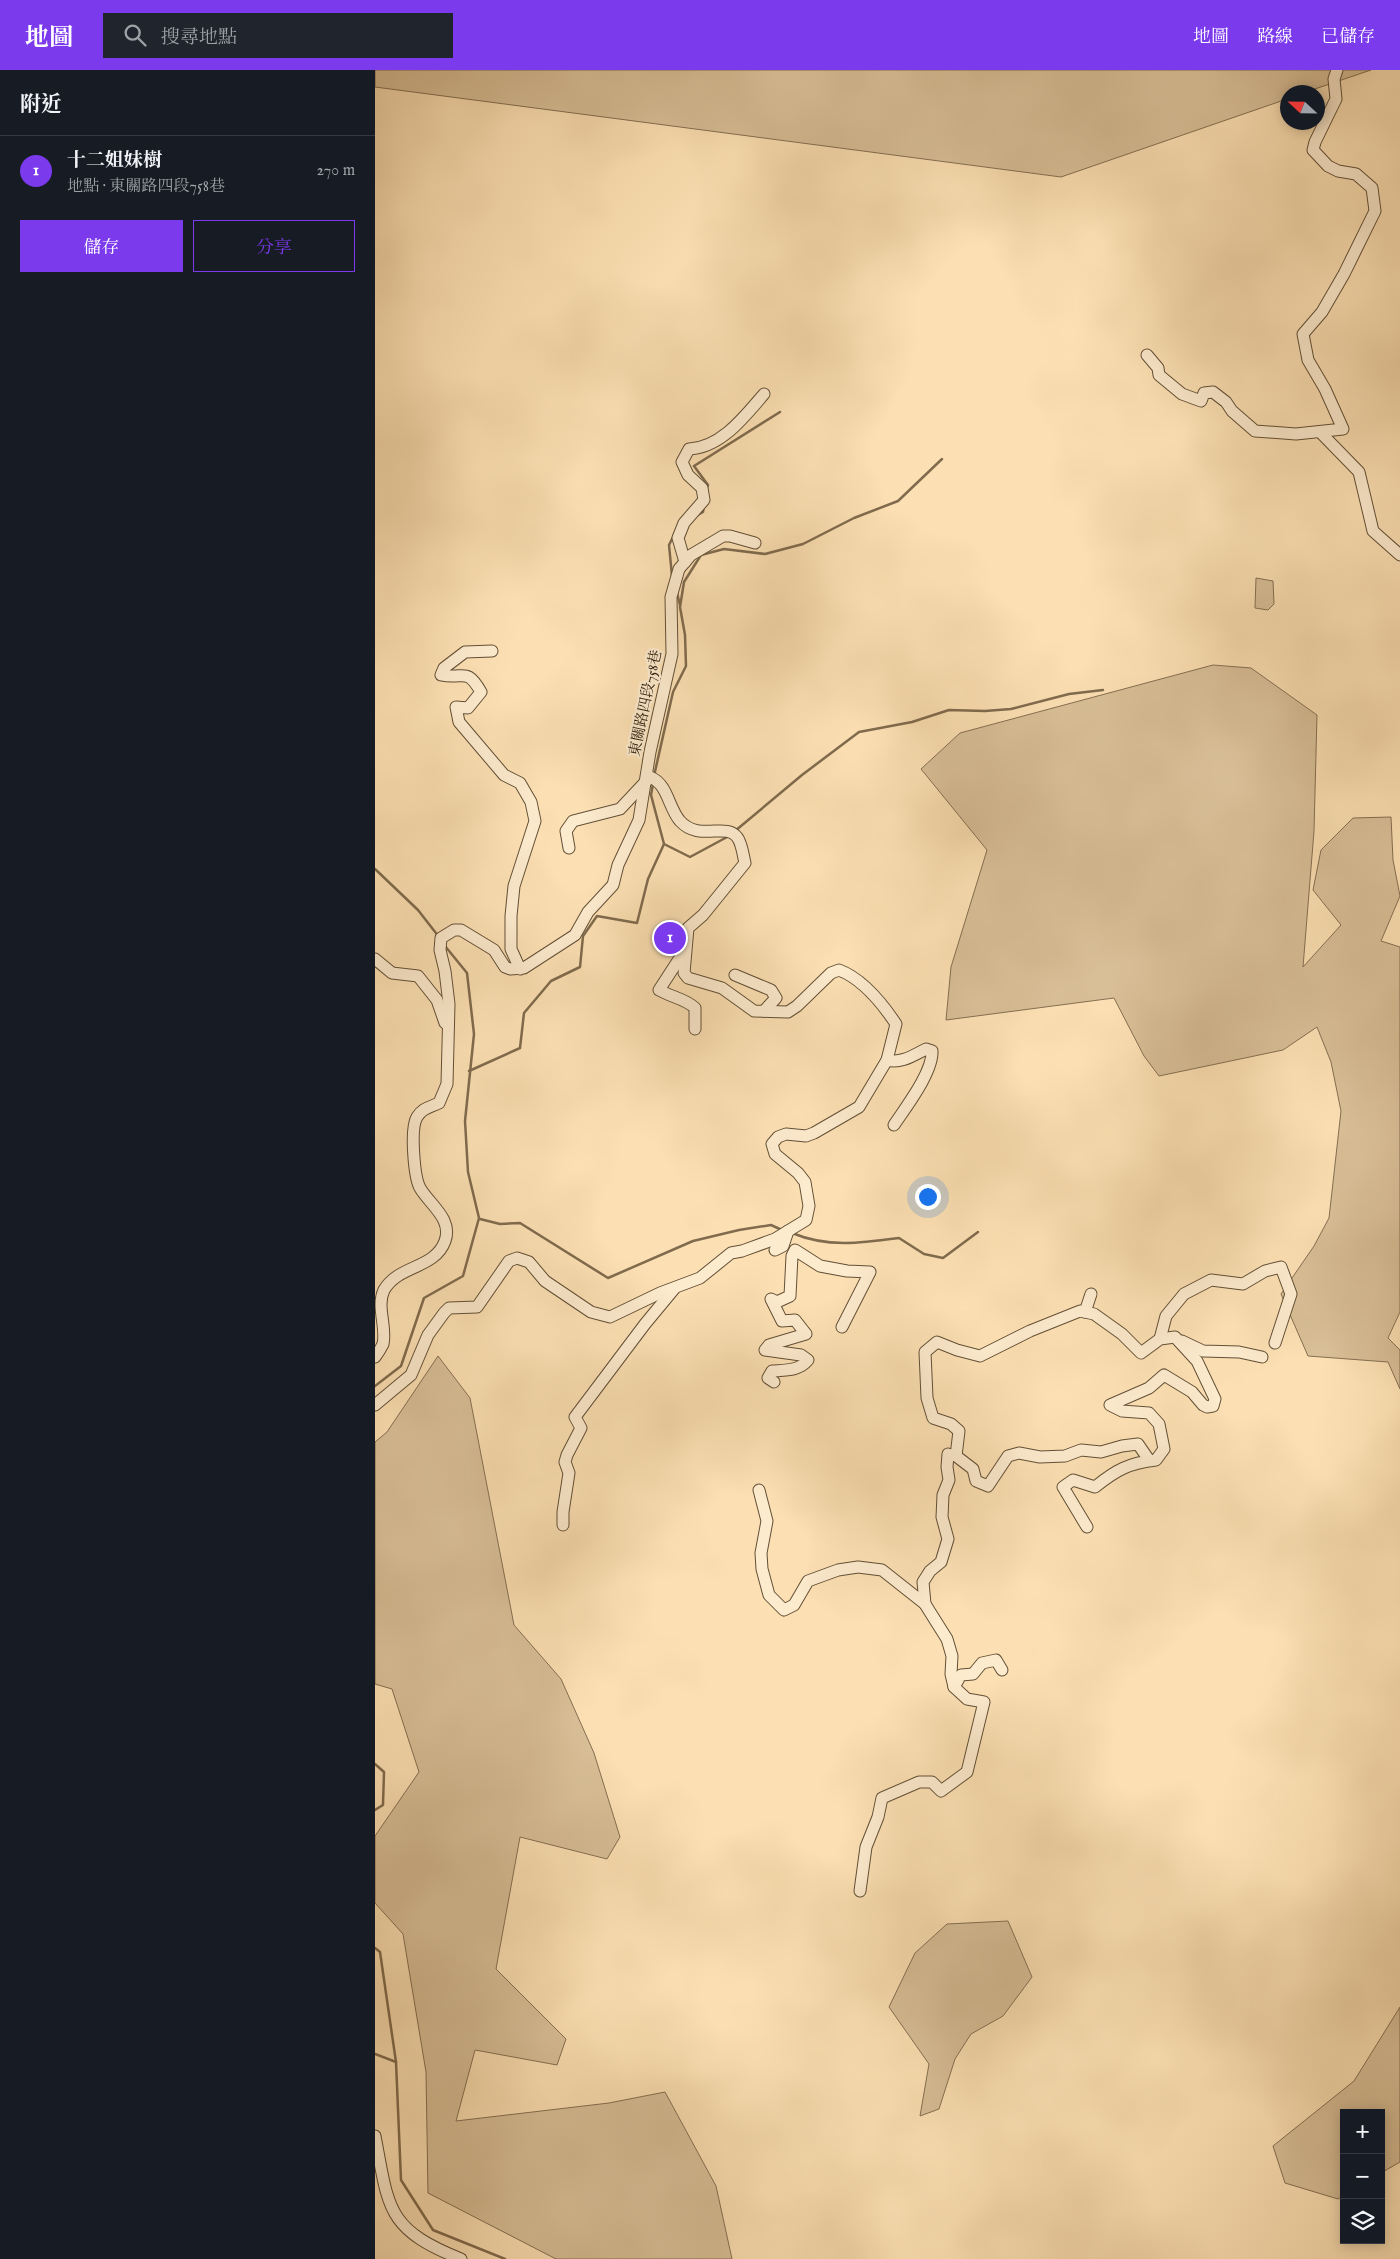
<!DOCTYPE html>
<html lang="zh-TW">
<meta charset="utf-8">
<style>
body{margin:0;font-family:"IM FELL English","Noto Serif TC",serif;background:#20242c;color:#f1f3f6}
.controls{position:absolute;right:15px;bottom:15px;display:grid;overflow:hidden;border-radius:0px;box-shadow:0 2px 12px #0003}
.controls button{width:45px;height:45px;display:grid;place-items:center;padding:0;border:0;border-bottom:1px solid #363941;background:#171b24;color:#f1f3f6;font:25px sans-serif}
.compass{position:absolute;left:905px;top:15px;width:45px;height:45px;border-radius:50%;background:#171b24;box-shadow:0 2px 12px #0003;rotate:292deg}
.you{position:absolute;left:552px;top:1126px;width:18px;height:18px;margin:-12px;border:4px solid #fff;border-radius:50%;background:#1a73e8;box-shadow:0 0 0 8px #1a73e833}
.badge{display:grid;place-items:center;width:32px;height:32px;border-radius:50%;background:#7c3aed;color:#fff;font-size:16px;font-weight:700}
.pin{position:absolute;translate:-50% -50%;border:2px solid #fff;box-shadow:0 1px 5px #0006}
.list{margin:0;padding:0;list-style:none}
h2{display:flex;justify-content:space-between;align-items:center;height:65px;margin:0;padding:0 20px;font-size:21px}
h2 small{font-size:16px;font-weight:400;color:#9ea1a6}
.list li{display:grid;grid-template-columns:32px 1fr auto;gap:15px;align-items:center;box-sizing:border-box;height:70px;padding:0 20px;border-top:1px solid #363941}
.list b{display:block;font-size:19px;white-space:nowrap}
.list p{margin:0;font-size:16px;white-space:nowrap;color:#9ea1a6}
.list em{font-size:16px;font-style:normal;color:#9ea1a6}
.actions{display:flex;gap:10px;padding:15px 20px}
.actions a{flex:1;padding:11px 0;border:1px solid #7c3aed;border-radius:0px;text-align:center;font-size:18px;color:#7c3aed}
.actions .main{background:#7c3aed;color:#fff}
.icon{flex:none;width:28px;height:28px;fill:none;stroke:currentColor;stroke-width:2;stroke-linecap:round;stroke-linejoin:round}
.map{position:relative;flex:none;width:1025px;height:2189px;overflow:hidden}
header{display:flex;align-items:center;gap:30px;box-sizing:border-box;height:70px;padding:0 25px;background:#7c3aed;color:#fff}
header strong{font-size:24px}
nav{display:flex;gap:28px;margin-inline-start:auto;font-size:18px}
.search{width:350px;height:45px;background:#20242c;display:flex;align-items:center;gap:12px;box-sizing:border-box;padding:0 18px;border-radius:0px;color:#9ea1a6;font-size:19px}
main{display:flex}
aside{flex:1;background:#171b24}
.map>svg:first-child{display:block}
.green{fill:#d9bf97;stroke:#846f52}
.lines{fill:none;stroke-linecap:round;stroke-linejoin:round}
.stream{stroke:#806b4e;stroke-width:2.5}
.minor-casing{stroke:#624f36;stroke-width:13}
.minor{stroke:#fdebce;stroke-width:11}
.labels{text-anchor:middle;stroke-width:4.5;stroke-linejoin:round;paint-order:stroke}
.street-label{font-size:15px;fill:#2e1f0c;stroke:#fdebce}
</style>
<header>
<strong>地圖</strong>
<div class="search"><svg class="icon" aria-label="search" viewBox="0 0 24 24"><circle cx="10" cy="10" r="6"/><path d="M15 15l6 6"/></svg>搜尋地點</div>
<nav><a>地圖</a><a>路線</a><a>已儲存</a></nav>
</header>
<main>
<aside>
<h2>附近<small></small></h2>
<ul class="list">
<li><span class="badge">1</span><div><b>十二姐妹樹</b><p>地點 · 東關路四段758巷</p></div><em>270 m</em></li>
</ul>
<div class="actions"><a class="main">儲存</a><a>分享</a></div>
</aside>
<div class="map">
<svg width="1025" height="2189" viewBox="0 0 1025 2189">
<rect width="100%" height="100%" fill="#fce0b3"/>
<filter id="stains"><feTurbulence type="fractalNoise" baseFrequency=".004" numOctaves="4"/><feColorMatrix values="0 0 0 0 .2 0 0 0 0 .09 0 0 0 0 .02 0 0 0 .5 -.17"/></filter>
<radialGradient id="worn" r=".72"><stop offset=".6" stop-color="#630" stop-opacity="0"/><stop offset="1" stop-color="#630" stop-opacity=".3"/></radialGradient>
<g class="green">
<path d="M0 0H996L931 22H912V29L686 107 0 17Z"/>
<path d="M881 508 898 511 899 534 893 540 880 538Z"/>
<path d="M838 595 876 598 942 645 939 761 928 897 966 855 938 820 946 780 978 748 1016 747 1018 790 1025 826 1006 871 1025 877V1242L1013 1268 1025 1280V1319L1013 1292 933 1286 906 1224 939 1176 954 1148 966 1041 956 992 942 957 908 980 784 1006 769 986 739 928 571 950 576 897 612 780 546 699 585 663Z"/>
<path d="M63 1286 95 1328 139 1555 186 1609 219 1683 245 1767 232 1789 145 1767 121 1899 191 1969 182 1995 100 1980 81 2051 234 2033 290 2022 341 2116 357 2189H181L53 2123 51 2002 28 1864 0 1833V1766L44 1702 17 1619 0 1614V1372L12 1362Z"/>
<path d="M633 1851 657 1907 628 1946 596 1964 580 1989 564 2039 545 2046 554 1994 514 1937 540 1883 572 1854Z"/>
<path d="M1025 1937V2092L1006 2103V2043H969V2126L963 2129 910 2113 898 2076 979 2011Z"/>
</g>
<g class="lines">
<g class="stream">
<path d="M332 418 333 415 319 396 405 342"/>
<path d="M321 446 328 442 329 436"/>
<path d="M297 506 294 475 299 465"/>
<path d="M302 523 305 535"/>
<path d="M279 706 298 622 311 596 310 565 305 537 309 512 326 485 349 479 390 484 428 474 479 448 523 431 567 389"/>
<path d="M278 714 276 725 289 774"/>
<path d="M360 761 427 705 484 662 537 652 574 640 610 641 636 639 694 624 728 620"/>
<path d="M0 799 43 840 64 867"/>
<path d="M94 1001 145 978 149 943 176 911 205 897 208 866 222 846 262 853 273 809 289 774 315 787 354 766"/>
<path d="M105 1149 125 1154 145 1153 233 1208 318 1171 364 1160 396 1155 407 1160"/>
<path d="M417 1163C453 1178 487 1173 524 1168L549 1184 568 1188 603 1162"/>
<path d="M0 1316 26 1296 49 1228 88 1206 104 1148 93 1102 90 1051 99 964 92 903 70 876"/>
<path d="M0 1694 9 1702 8 1735 0 1740"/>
<path d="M0 1878 5 1882 21 1992 26 2110 58 2160 130 2189"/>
<path d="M0 1984 21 1992"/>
</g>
<g class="minor-casing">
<g id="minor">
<path d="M772 285 783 298 784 305 807 324 826 331 829 323 838 322 851 332 857 341 880 361 921 364 968 359 950 319 933 290 928 264 947 242 969 204 1000 141 997 118 981 104 963 101 953 96 938 80 940 72 961 29 959 9 962 0"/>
<path d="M945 362 984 402 998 461 1025 485"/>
<path d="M310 492 303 468 309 453 329 430 327 418 313 405 307 392 314 379C346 378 370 346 389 324"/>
<path d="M117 581 90 582 69 598 66 605C89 610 91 596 106 622L93 638 81 637 84 652 129 705 145 713 156 732 160 751 139 816 136 846V879L145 899"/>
<path d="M310 880 284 920C296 927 311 929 320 938V959"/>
<path d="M0 889 17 903 43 906 62 930 70 953"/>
<path d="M360 905 396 920 401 928 389 941"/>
<path d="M512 990C526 994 539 985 551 979L557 981C558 1002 531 1037 519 1055"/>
<path d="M400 1180 408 1176 413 1161"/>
<path d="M710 1242 716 1224"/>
<path d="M785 1269 791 1246 809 1224 836 1210 868 1214 890 1201 906 1197 916 1224 900 1273"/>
<path d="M807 1271 828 1281 864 1282 887 1287"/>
<path d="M0 1287C3 1283 6 1278 8 1274 12 1257 1 1236 9 1220 23 1195 60 1199 70 1171 78 1149 55 1135 45 1118 39 1107 35 1058 42 1047 47 1038 56 1037 64 1033L72 1014 74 934 70 901 65 880 66 868 79 860H86L119 880 130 897 135 899 149 898 200 865 213 842 238 815 243 795 264 750 275 682 297 584 296 527 304 499 316 485 348 466H355L380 473"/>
<path d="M399 1312 393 1308 397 1301C411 1300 424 1301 433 1290L426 1285 390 1280 394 1275 431 1264 420 1250 407 1251 396 1229 402 1232 415 1226 417 1186 420 1180 445 1196 472 1201 495 1202 467 1257"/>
<path d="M0 1335 36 1305 53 1265 69 1243 74 1238 102 1237 134 1191 142 1188 154 1192 170 1211 216 1242 235 1247 285 1223 325 1208 356 1183 367 1181 400 1169 431 1150 434 1136 430 1112 423 1103 400 1084 397 1074 403 1067 411 1064 431 1066 439 1063 484 1037 512 990 521 954C507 933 488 909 464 900L456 903 422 936 413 942 379 941 347 918 313 908 309 903 313 858 328 845 370 793C368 785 367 773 362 767 351 752 324 772 305 751 293 737 293 714 275 707L245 739 198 751 191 761 194 778"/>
<path d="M384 1420 392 1451 386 1483 387 1499 394 1525 409 1540 419 1535 433 1511 463 1500 483 1497 507 1500 550 1534 560 1550 572 1569 577 1586 576 1604 579 1617 592 1629 609 1632 592 1702 566 1721 557 1712H544L507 1728 503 1747 491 1777 485 1821"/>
<path d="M188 1455V1442L194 1403 190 1392 192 1385 206 1358 200 1347 270 1254 299 1219"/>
<path d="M712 1457 688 1417 698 1410 720 1417C741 1400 754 1393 781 1390L789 1379 784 1354 774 1343 747 1341 735 1335 774 1318 789 1305 817 1322 828 1335 832 1337 838 1336 840 1329 822 1291 800 1267 785 1269 766 1283 747 1264 719 1244 705 1241 655 1261 605 1286 582 1280 562 1272 550 1282 552 1328 558 1348 576 1354 584 1361 581 1386 598 1399 601 1411 613 1416 633 1386 644 1383 665 1387 690 1386 706 1380 726 1382 747 1376 763 1374 774 1390"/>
<path d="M550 1534 548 1512 555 1501 566 1492 573 1469 567 1447 568 1425 574 1410 572 1397 573 1384 581 1386"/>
<path d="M579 1617 586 1605 598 1604 607 1593 621 1590 627 1600"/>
<path d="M0 2066C14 2139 11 2159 86 2189"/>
</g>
</g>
<use href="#minor" class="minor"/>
</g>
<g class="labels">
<g class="street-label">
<text transform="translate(270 633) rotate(-78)" y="5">東關路四段758巷</text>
</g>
</g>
<rect width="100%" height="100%" filter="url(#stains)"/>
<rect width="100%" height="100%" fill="url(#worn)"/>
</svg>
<div class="controls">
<button>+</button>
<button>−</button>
<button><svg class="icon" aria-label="layers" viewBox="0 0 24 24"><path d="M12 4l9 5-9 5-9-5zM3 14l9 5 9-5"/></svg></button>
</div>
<svg class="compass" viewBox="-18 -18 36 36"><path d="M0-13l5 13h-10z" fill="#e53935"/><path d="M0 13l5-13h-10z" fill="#9ea1a6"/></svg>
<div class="you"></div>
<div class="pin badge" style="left:295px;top:868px">1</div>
</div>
</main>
